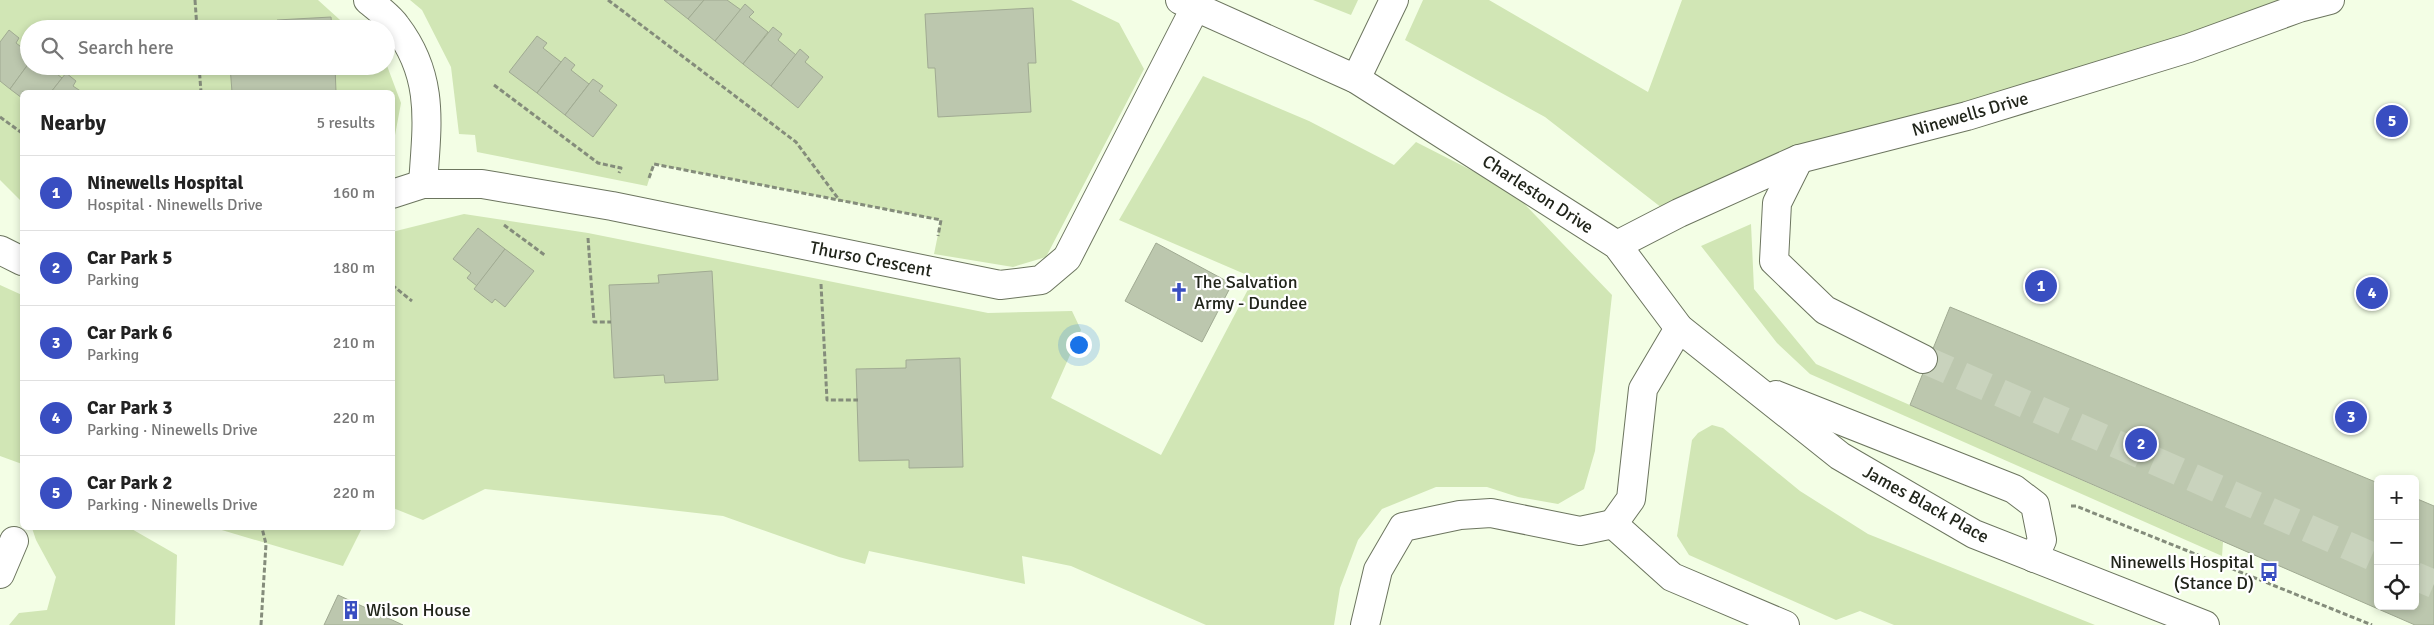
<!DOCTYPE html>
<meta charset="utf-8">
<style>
body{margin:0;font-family:Signika,sans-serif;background:#f6f6f6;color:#222}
.controls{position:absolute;right:15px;bottom:15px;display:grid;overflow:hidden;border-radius:8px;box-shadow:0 2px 8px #0003}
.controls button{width:45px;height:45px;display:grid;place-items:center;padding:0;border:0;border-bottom:1px solid #e0e0e0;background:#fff;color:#222;font:25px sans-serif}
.you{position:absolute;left:1078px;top:344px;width:18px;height:18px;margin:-12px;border:4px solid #fff;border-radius:50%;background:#1a73e8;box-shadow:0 0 0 8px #1a73e833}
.badge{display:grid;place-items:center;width:32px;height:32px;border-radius:50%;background:#394ec1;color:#fff;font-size:16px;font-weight:700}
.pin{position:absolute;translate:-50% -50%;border:2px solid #fff;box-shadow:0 1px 5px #0006}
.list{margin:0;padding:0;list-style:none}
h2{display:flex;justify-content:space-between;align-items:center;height:65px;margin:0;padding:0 20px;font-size:21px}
h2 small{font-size:16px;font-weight:400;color:#767676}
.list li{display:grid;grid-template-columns:32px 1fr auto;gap:15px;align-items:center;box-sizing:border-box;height:75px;padding:0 20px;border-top:1px solid #e0e0e0}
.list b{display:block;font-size:19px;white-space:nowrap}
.list p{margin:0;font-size:16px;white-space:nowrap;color:#767676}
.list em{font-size:16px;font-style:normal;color:#767676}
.icon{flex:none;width:28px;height:28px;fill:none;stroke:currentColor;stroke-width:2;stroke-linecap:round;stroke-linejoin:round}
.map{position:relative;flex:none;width:2434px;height:625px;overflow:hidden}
.search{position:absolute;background:#fff;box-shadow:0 2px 8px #0003;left:20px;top:20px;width:375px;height:55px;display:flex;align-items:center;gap:12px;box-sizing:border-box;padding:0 18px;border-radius:28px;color:#767676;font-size:19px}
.panel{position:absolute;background:#fff;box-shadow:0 2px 8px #0003;left:20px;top:90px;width:375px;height:440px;border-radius:8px}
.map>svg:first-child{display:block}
.green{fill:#d1e6b5}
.building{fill:#bcc7ae;stroke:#a0aa92}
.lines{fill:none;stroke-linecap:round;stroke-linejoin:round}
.minor-tunnel{stroke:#c9d3bd;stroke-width:28;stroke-dasharray:28 14;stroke-linecap:butt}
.minor-casing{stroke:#6c755f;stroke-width:30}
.path{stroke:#848c7b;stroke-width:3;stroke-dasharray:5 2.5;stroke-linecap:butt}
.minor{stroke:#fff;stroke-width:28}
.labels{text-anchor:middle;stroke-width:4.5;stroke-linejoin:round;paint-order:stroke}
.street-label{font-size:18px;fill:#21251b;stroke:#fff}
.poi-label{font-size:18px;fill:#21251b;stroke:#fff;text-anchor:start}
</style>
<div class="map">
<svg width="2434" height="625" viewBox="0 0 2434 625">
<rect width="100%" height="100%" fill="#f3fee5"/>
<g class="green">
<path d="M0 0H318L350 29H29V66H386V63L401 103 393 146 392 92H22V202L0 180Z"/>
<path d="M410 0H1071L1119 23 1144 69 1046 257 1013 267 934 254 941 220 654 164 647 186 477 152 475 135 459 134 451 67 422 10Z"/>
<path d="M1313 0H1358L1351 15Z"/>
<path d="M1423 0H1489L1648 92 1682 0H2310L1671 215 1545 117 1405 40Z"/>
<path d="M1203 76 1309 121 1394 165 1416 142 1512 191 1612 295 1595 451 1584 489 1558 504 1518 497 1487 487H1436L1382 509 1358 540 1340 588 1334 625H1206L1071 566 1022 556 1025 584 869 551 865 564 839 557 723 516 485 489 423 520 393 508 392 232 464 214 588 233 988 313 1072 311 1081 330 1051 398 1161 455 1254 278 1119 220Z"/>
<path d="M1751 224 1754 289 1816 364 2223 542 2222 556 1810 374 1777 343 1701 246Z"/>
<path d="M0 285 22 295V464L0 456Z"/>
<path d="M1712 425 1723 428 1800 491 1868 534 2095 625H1894L1860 611 1836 620 1689 555 1677 536 1692 440 1698 433Z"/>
<path d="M32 528H130L177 555 175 625H9L19 613 47 610 56 577 36 540Z"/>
<path d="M215 528H362L343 566Z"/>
</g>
<g class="building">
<path d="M664 0H704L688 19Z"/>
<path d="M704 0H727L741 10 715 41 688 19Z"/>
<path d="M745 4 754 12 749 17 768 32 743 64 715 41Z"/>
<path d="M1033 8 1036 63H1028L1031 112 938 117 935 68H928L925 14Z"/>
<path d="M331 17 332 29H274L278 28 277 20Z"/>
<path d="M773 27 782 34 778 40 796 55 771 86 743 64Z"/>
<path d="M9 30 19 38 16 43 29 53V63L10 89 0 81V42Z"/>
<path d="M537 36 547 43 543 48 561 62 537 93 509 72Z"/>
<path d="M800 49 809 57 805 62 823 77 798 108 771 86Z"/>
<path d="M565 57 575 65 571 70 589 84 565 115 537 93Z"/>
<path d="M29 63V66H47L62 78 51 92H22V98L10 89Z"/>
<path d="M230 66H335L336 92H232Z"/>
<path d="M66 73 76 81 73 86 82 92H51Z"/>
<path d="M593 79 603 86 599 91 617 105 593 137 565 115Z"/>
<path d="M478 228 505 249 477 286 467 278 471 273 453 259Z"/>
<path d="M1156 243 1232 284 1202 342 1125 301Z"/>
<path d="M505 249 534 271 505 307 495 299 492 303 474 289Z"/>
<path d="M712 271 718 380 665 383 664 375 614 378 609 285 659 283 658 275Z"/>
<path d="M1950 307 2378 483V606H2415V498L2434 506V625H2415L1910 405Z"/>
<path d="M960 358 963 467 909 468V460L859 461 856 369 906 368V360Z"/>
<path d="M338 595 403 625H324Z"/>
</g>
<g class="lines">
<g class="minor-tunnel">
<path d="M1923 359 2378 559"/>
<path d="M2415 576 2434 584"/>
</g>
<g class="minor-casing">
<g id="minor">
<path d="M368 0C377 8 389 16 396 26 435 77 427 124 423 184"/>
<path d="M1180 0 1356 79 1617 245 1679 328 1840 456 1974 534 2205 625"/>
<path d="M1356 79 1394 0"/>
<path d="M1799 159 1777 203 1774 261 1825 310 1923 359"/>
<path d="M392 194 423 184H482L612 206 1000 285 1041 280 1067 258 1195 8"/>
<path d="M1617 245 1679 213 1799 159 1967 116 2189 48 2299 8 2330 0"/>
<path d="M0 250 22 261"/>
<path d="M1776 395 2014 489 2035 505 2042 540 2034 558"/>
<path d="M1613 524 1631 499 1643 389 1679 328"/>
<path d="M1613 524 1672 577 1785 625"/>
<path d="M0 574 14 541"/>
<path d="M1365 625 1378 570 1403 527 1460 515 1491 513 1580 531 1613 524"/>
</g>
</g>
<g class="path">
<path d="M195 0 197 29"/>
<path d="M608 0 796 142 840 201"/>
<path d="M199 66 201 92"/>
<path d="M494 85 598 163 621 168 619 173"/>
<path d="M0 117 22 133"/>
<path d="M649 178 654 164 941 220 938 236"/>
<path d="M504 225 546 256"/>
<path d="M588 238 594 322H611"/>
<path d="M821 284 827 400H858"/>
<path d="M392 285 412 301"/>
<path d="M2071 506H2076L2372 625"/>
<path d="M261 625 266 544 262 528"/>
</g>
<use href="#minor" class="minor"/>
</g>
<defs>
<g id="church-bare" transform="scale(1.5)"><path d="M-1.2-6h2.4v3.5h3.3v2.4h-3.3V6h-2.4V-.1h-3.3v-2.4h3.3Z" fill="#394ec1" stroke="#fff" stroke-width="2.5" paint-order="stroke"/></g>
<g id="bus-bare" transform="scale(1.5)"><path d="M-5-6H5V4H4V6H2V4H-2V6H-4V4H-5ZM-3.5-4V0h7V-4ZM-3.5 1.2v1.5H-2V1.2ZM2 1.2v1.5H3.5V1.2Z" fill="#394ec1" stroke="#fff" stroke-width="2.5" paint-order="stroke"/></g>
<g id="building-bare" transform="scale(1.5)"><path d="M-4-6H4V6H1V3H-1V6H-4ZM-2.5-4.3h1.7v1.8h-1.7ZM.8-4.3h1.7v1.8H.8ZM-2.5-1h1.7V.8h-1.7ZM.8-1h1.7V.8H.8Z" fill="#394ec1" stroke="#fff" stroke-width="2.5" paint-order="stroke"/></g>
</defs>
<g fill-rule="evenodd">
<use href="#church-bare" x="1179" y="292"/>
<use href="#bus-bare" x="2269" y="572"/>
<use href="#building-bare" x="351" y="610"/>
</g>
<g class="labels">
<g class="street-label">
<text transform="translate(1970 114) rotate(-16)" y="6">Ninewells Drive</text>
<text transform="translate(1538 194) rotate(33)" y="6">Charleston Drive</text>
<text transform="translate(871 259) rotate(11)" y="6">Thurso Crescent</text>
<text transform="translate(1926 504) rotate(29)" y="6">James Black Place</text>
</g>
<g class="poi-label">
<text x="1194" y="288">The Salvation<tspan x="1194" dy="21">Army - Dundee</tspan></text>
<text x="2254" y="568" text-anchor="end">Ninewells Hospital<tspan x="2254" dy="21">(Stance D)</tspan></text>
<text x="366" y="616">Wilson House</text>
</g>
</g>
</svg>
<div class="controls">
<button>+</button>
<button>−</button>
<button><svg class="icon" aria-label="locate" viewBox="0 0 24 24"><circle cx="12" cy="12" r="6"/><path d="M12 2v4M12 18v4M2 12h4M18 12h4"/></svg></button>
</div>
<div class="you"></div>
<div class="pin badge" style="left:2041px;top:286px">1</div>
<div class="pin badge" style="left:2141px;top:444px">2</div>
<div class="pin badge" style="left:2351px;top:417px">3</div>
<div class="pin badge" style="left:2372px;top:293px">4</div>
<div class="pin badge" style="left:2392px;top:121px">5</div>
<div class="search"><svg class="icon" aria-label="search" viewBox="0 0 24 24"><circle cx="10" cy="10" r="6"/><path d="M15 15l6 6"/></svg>Search here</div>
<section class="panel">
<h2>Nearby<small>5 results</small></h2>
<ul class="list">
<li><span class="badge">1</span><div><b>Ninewells Hospital</b><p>Hospital · Ninewells Drive</p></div><em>160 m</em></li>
<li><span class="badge">2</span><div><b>Car Park 5</b><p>Parking</p></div><em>180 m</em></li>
<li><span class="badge">3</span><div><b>Car Park 6</b><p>Parking</p></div><em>210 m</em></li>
<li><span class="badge">4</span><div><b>Car Park 3</b><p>Parking · Ninewells Drive</p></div><em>220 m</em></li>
<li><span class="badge">5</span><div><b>Car Park 2</b><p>Parking · Ninewells Drive</p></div><em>220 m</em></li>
</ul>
</section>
</div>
